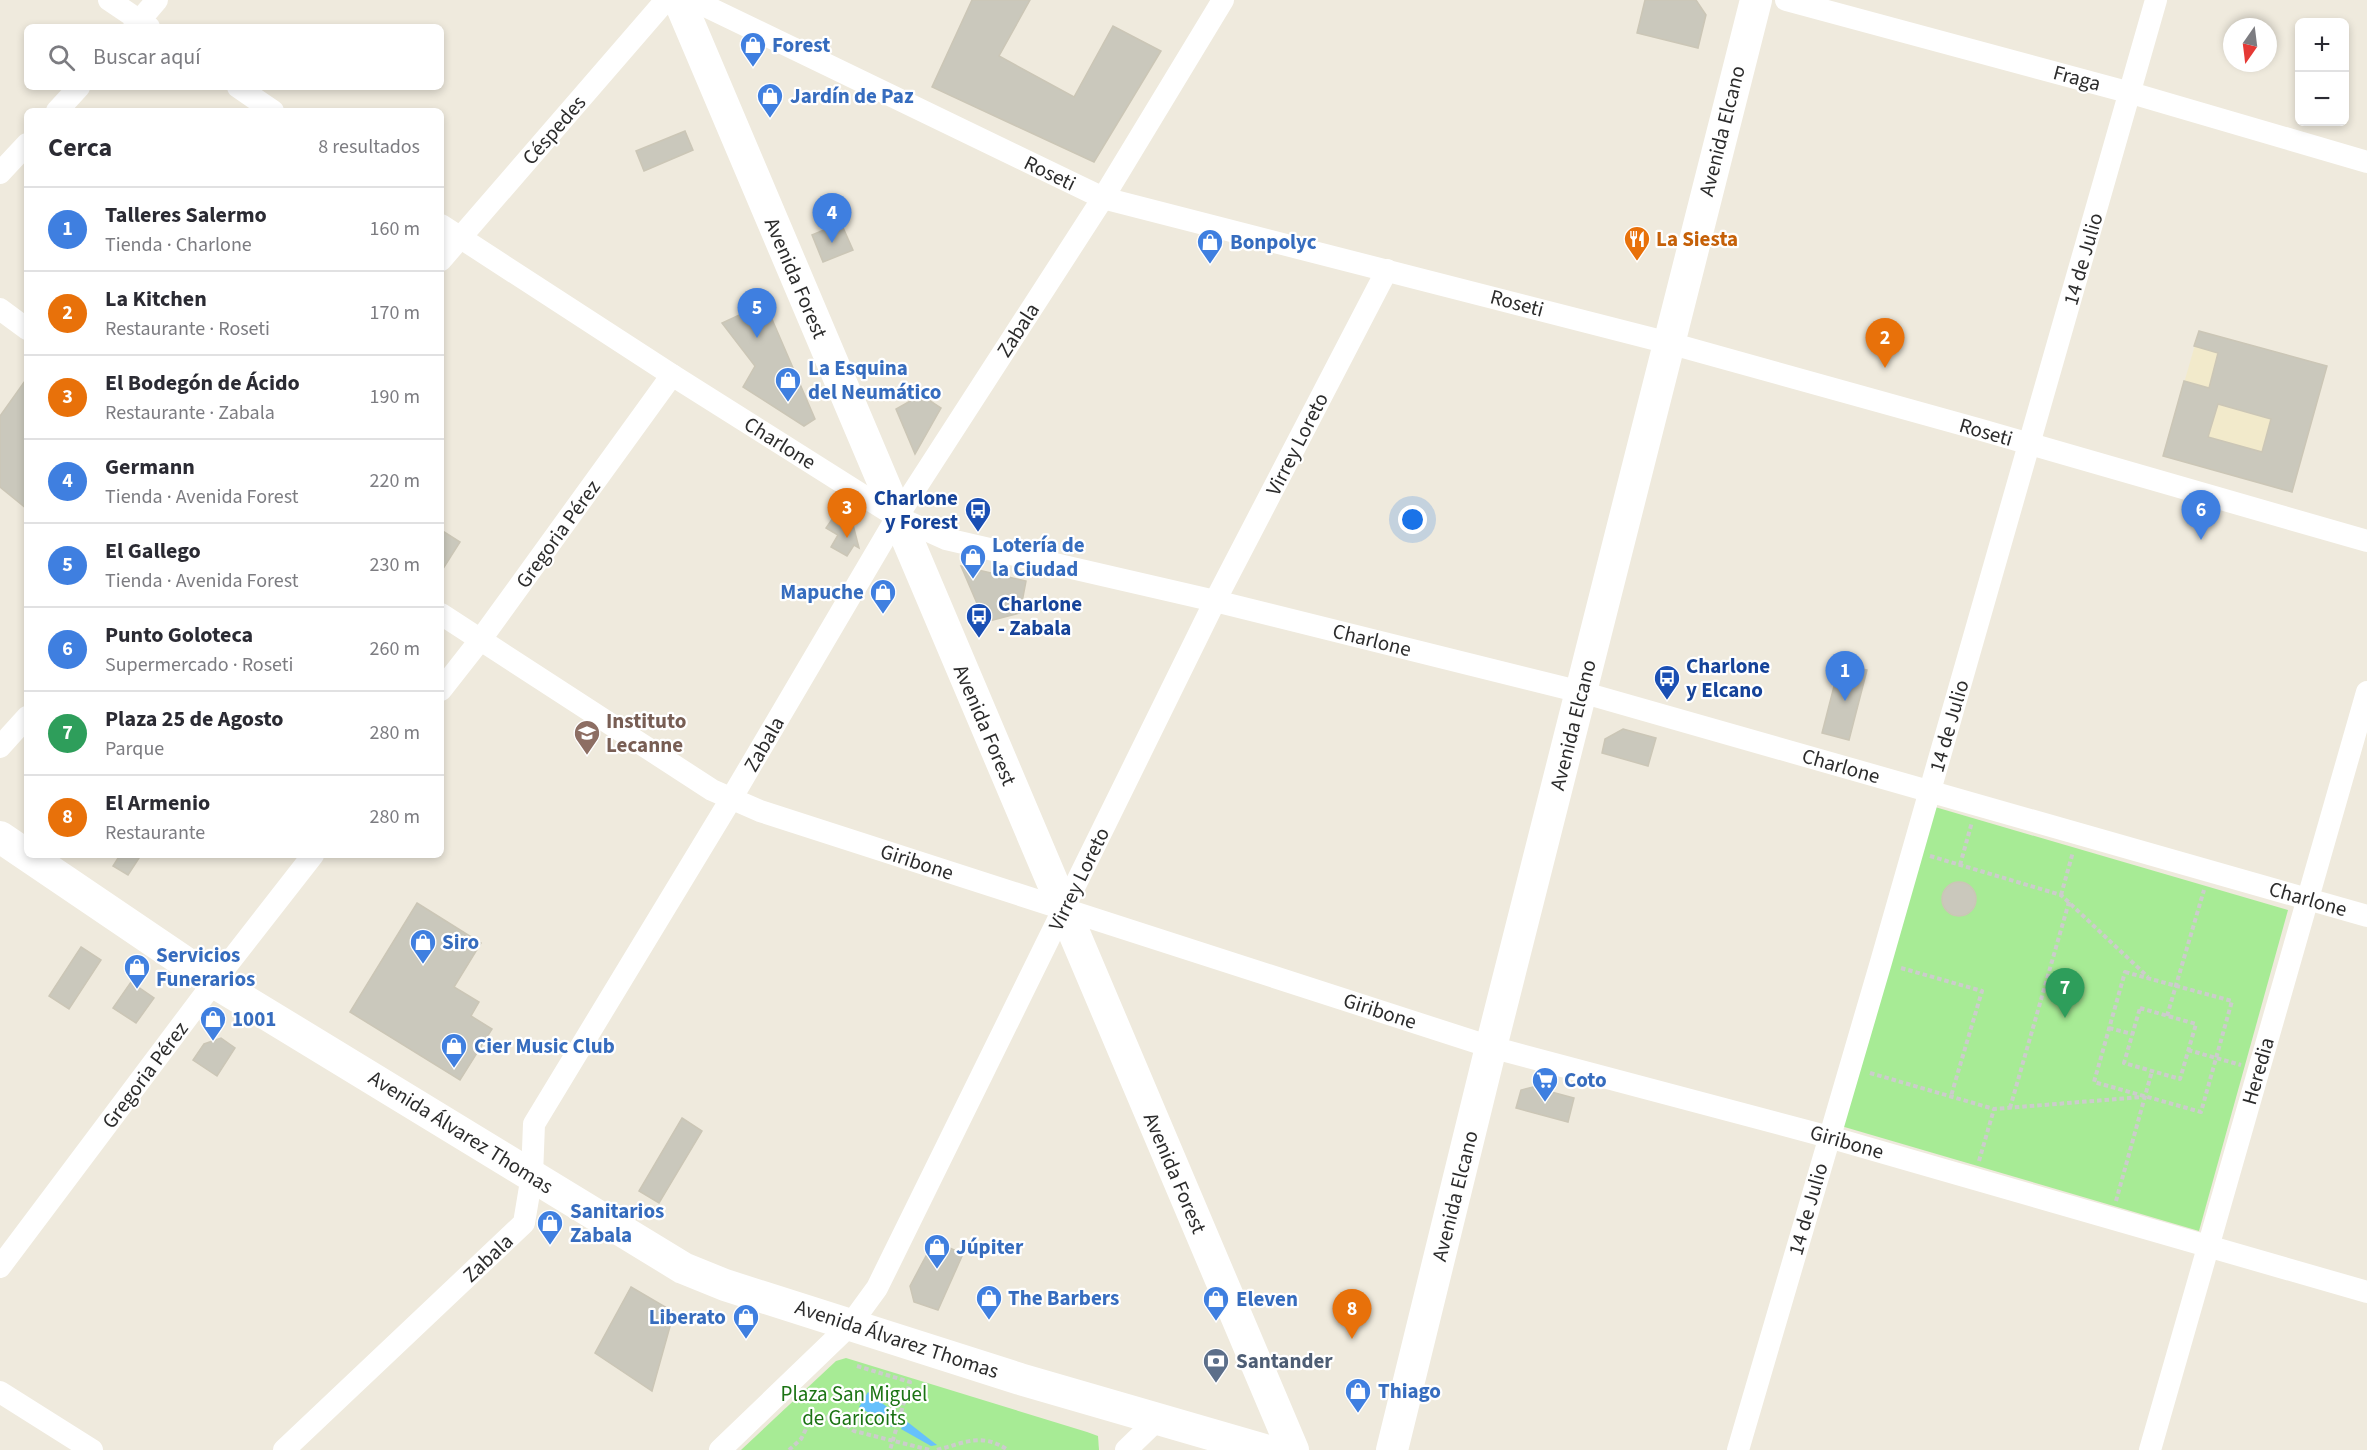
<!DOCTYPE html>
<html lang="es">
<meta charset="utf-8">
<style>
body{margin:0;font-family:"Source Sans 3",sans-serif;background:#f7f7f7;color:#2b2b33}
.controls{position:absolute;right:18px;top:18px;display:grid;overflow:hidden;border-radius:9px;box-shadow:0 3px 9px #0003}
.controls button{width:54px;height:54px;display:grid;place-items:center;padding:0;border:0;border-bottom:2px solid #e1e1e2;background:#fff;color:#2b2b33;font:30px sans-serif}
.compass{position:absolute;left:2223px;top:18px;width:54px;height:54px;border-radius:50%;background:#fff;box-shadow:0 3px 9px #0003;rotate:194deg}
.you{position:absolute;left:1413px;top:520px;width:21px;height:21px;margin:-15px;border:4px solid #fff;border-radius:50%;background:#1a73e8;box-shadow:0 0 0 9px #1a73e833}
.badge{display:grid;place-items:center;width:39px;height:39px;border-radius:50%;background:#0f766e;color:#fff;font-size:20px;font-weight:700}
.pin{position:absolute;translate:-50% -50px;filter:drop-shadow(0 2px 3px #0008)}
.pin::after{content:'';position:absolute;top:32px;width:21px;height:18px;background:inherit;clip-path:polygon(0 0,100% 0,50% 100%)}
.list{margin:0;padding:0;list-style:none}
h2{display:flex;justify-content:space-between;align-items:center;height:78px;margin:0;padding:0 24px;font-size:26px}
h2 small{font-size:20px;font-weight:400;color:#7c7c81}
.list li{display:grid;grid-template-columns:39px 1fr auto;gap:18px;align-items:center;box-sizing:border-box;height:84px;padding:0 24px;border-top:2px solid #e1e1e2}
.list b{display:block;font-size:22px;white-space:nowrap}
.list p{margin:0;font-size:20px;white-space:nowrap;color:#7c7c81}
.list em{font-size:20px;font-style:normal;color:#7c7c81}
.icon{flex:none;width:33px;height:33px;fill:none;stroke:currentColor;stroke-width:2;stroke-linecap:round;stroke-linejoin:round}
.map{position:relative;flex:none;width:2367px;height:1450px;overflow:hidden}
.search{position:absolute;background:#fff;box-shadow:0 3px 9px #0003;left:24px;top:24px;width:420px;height:66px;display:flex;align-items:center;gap:15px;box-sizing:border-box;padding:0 21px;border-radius:9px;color:#7c7c81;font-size:22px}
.panel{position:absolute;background:#fff;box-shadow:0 3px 9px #0003;left:24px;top:108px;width:420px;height:750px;border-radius:9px}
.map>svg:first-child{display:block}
.education{fill:#f2eacb}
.green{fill:#a7eb95}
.water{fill:#66c1fc}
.building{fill:#cac8bc;stroke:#cbc6b6;stroke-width:1.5;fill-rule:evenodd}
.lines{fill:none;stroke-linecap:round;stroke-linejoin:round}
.path{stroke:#ccc;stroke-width:4;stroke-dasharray:4.5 3;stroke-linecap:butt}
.minor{stroke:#fff;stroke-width:22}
.secondary{stroke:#fff;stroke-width:32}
.labels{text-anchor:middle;stroke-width:4.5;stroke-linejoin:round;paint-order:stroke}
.shop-label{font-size:21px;font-weight:bold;fill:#366cbe;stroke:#fff;text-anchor:start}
.street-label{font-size:21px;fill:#2c2c2c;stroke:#fff}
.food-label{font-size:21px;font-weight:bold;fill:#c56008;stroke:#fff;text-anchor:start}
.transit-label{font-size:21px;font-weight:bold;fill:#164399;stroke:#fff;text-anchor:start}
.education-label{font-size:21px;font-weight:bold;fill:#785e54;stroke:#fff;text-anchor:start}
.service-label{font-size:21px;font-weight:bold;fill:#4e5e75;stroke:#fff;text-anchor:start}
.park-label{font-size:21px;fill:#1b7313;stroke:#fff}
</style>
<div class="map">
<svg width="2367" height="1450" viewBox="0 0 2367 1450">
<rect width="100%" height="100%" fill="#efeadd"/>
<path class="education" d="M2199 331 2327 366 2292 492 2163 456Z"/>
<g class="green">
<path d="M1935 807 2288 910 2199 1231 1841 1126Z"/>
<path d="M846 1358 1087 1432 1098 1436 1099 1450H741L836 1361Z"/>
</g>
<g class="water">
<path d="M868 1392 896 1414 892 1427 859 1407Z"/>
<path d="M905 1420 937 1445 931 1446 901 1429Z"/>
</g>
<g class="building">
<path d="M972 0H1030L999 56 1074 97 1113 26 1161 51 1094 162 932 87Z"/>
<path d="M1645 0H1696L1706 15 1698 48 1637 33Z"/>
<path d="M685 131 693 150 644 171 636 151Z"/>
<path d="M841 223 853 250 823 262 812 235Z"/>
<path d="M765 303 815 419 804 426 743 387 755 366 722 323Z"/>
<path d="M2199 331 2327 366 2292 492 2163 456 2184 381 2209 388 2218 353 2194 346ZM2218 404 2271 419 2262 452 2208 437Z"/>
<path d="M27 378V509L0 487V416Z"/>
<path d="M921 395 941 408 915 454 896 409Z"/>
<path d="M835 515 847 522 851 517 859 548 854 545 847 556 831 547 838 535 826 528Z"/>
<path d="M441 530 460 542 441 572Z"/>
<path d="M961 566 1026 581 1020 613 985 622Z"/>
<path d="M1840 663 1867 670 1849 740 1822 733Z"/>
<path d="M1623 729 1656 738 1648 766 1602 753 1605 739Z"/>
<path d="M120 855H141L128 875 113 866Z"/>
<circle cx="1959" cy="899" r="17"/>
<path d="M417 903 481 943 454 987 479 1002 471 1016 492 1029 460 1080 350 1012Z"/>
<path d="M81 947 101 960 69 1009 49 996Z"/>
<path d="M131 982 154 998 136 1023 113 1008Z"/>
<path d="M221 1038 235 1048 217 1076 193 1060 204 1044Z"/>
<path d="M1533 1087 1574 1098 1568 1122 1516 1108 1521 1090Z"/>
<path d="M682 1118 702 1131 659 1203 639 1191Z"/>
<path d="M934 1241 963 1254 938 1310 914 1302 910 1286Z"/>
<path d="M631 1287 674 1312 652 1391 595 1353Z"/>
</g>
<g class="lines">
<g class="path">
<path d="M1930 856 2061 895 2148 977"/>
<path d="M1960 865 1972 822"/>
<path d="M2061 895 2073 852"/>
<path d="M1901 968 1982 991 1951 1096"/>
<path d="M2125 972 2232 1001 2201 1112 2094 1082Z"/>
<path d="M2140 1008 2196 1024 2180 1079 2124 1063Z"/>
<path d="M2167 1016 2204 890"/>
<path d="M2109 1028 2132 1034"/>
<path d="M2188 1050 2241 1065"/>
<path d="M1870 1073 1994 1109 2142 1097"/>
<path d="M2010 1108 2069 902"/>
<path d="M1979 1161 1994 1109"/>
<path d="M2116 1201 2152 1071"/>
<path d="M857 1366 910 1382 890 1450"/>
<path d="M789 1450 801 1439 809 1423 820 1418 831 1417 840 1420 854 1431 930 1450"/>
<path d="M937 1450C964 1443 981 1432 1008 1450"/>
</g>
<g class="minor">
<path d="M109 0 149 27"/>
<path d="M693 0 1103 198 1669 343 1978 429 2367 541"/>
<path d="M1786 0 2131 93 2367 162"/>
<path d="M134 27 157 0"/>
<path d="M238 87 273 111"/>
<path d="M57 111 79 87"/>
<path d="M0 173 27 144"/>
<path d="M441 225 672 375 897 517 946 539 1215 601 1581 692 2367 916"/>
<path d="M441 260 666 0"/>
<path d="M0 309 27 329"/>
<path d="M441 614 712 790 760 811 1491 1047 1829 1137 2367 1292"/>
<path d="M441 690 481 639 672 375"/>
<path d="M0 747 27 717"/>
<path d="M0 1267 214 982 313 855"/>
<path d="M0 1392 92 1450"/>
<path d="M284 1450 524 1223 532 1175 534 1124 731 799 897 517 1103 198 1223 0"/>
<path d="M720 1450 850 1325 877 1288 1215 601 1387 270"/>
<path d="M1126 1450 1159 1418"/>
<path d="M1738 1450 1881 962 2156 0"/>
<path d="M2150 1450 2367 692"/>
</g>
<g class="secondary">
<path d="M679 0 1293 1450"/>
<path d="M0 837 214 982 683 1268 725 1285 1020 1379 1265 1450"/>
<path d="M1392 1450 1491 1047 1756 0"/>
</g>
</g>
<defs>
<g id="shop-pin" transform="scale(1.35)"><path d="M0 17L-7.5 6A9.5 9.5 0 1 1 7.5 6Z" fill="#3f7fe0" stroke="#fff"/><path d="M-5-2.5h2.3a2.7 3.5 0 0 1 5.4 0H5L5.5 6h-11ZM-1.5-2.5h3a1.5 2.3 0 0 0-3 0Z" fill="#fff"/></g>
<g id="restaurant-pin" transform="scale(1.35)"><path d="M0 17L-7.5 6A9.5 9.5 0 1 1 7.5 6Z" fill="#e8710a" stroke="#fff"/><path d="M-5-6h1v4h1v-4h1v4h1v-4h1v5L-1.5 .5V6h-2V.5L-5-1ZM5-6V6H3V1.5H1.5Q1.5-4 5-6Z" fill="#fff"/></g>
<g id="bus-pin" transform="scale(1.35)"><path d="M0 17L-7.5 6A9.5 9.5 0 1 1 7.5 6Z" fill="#1a4fb4" stroke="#fff"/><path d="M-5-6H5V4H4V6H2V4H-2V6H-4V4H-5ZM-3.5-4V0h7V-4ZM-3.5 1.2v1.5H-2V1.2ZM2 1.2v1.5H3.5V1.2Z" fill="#fff"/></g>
<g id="school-pin" transform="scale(1.35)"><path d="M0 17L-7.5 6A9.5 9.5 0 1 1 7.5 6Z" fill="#8d6e63" stroke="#fff"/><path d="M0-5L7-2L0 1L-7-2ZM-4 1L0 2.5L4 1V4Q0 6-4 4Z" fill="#fff"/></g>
<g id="supermarket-pin" transform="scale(1.35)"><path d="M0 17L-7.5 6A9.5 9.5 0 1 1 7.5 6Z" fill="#3f7fe0" stroke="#fff"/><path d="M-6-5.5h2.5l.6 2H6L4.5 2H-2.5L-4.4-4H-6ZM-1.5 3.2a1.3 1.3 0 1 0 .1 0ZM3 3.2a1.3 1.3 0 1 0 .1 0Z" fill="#fff"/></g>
<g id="bank-pin" transform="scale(1.35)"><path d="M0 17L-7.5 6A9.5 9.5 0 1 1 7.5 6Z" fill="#5c6f8a" stroke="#fff"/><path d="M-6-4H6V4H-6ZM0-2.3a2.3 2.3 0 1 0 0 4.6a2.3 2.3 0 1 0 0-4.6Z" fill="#fff"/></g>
</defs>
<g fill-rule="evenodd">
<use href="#shop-pin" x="753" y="45"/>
<use href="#shop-pin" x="770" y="96"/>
<use href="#restaurant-pin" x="1637" y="239"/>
<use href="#shop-pin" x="1210" y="242"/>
<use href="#shop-pin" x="788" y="380"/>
<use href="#bus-pin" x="978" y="510"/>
<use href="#shop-pin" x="973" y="557"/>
<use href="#shop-pin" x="883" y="592"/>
<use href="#bus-pin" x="979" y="616"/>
<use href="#bus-pin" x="1667" y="678"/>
<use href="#school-pin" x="587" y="733"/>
<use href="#shop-pin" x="423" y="942"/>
<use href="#shop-pin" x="137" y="967"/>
<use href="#shop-pin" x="213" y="1019"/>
<use href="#shop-pin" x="454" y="1046"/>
<use href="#supermarket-pin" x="1545" y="1080"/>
<use href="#shop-pin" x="550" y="1223"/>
<use href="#shop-pin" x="937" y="1247"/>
<use href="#shop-pin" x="989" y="1298"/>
<use href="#shop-pin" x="1216" y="1299"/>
<use href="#shop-pin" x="746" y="1317"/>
<use href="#bank-pin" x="1216" y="1361"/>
<use href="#shop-pin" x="1358" y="1391"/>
</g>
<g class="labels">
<g class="shop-label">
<text x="772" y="52">Forest</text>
<text x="790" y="103">Jardín de Paz</text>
<text x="1230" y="249">Bonpolyc</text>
<text x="808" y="375">La Esquina<tspan x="808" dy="24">del Neumático</tspan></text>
<text x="992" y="552">Lotería de<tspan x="992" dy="24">la Ciudad</tspan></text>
<text x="864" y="599" text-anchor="end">Mapuche</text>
<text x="442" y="949">Siro</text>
<text x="156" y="962">Servicios<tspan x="156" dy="24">Funerarios</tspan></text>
<text x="232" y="1026">1001</text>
<text x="474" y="1053">Cier Music Club</text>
<text x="1564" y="1087">Coto</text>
<text x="570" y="1218">Sanitarios<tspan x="570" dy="24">Zabala</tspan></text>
<text x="956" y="1254">Júpiter</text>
<text x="1008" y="1305">The Barbers</text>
<text x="1236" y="1306">Eleven</text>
<text x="726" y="1324" text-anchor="end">Liberato</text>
<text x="1378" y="1398">Thiago</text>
</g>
<g class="street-label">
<text transform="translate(2077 78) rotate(15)" y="7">Fraga</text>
<text transform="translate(554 130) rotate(-49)" y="7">Céspedes</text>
<text transform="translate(1722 131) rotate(-76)" y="7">Avenida Elcano</text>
<text transform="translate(1050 173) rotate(26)" y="7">Roseti</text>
<text transform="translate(2083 259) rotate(-74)" y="7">14 de Julio</text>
<text transform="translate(796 278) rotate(67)" y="7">Avenida Forest</text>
<text transform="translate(1517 303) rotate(15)" y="7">Roseti</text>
<text transform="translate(1018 330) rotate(-57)" y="7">Zabala</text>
<text transform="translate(1986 432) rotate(16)" y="7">Roseti</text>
<text transform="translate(780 443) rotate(32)" y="7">Charlone</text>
<text transform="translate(1297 444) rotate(-63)" y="7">Virrey Loreto</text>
<text transform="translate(558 534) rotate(-54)" y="7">Gregoria Pérez</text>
<text transform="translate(1372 640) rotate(14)" y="7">Charlone</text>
<text transform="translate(985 725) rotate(67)" y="7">Avenida Forest</text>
<text transform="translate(1573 725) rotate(-76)" y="7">Avenida Elcano</text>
<text transform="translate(1949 726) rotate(-74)" y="7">14 de Julio</text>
<text transform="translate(764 744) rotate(-60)" y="7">Zabala</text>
<text transform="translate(1841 766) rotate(16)" y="7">Charlone</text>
<text transform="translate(917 862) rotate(18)" y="7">Giribone</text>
<text transform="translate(1079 879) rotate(-64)" y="7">Virrey Loreto</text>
<text transform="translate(2308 899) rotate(16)" y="7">Charlone</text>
<text transform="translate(1380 1011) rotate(18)" y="7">Giribone</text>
<text transform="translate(2258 1071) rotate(-74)" y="7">Heredia</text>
<text transform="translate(145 1075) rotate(-53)" y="7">Gregoria Pérez</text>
<text transform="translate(461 1132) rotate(32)" y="7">Avenida Álvarez Thomas</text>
<text transform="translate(1847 1142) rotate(16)" y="7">Giribone</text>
<text transform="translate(1175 1173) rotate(67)" y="7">Avenida Forest</text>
<text transform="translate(1455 1196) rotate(-76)" y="7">Avenida Elcano</text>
<text transform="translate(1808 1209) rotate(-74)" y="7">14 de Julio</text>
<text transform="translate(488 1258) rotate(-43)" y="7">Zabala</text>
<text transform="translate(897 1339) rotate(18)" y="7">Avenida Álvarez Thomas</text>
</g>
<g class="food-label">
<text x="1656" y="246">La Siesta</text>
</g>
<g class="transit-label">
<text x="958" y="505" text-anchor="end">Charlone<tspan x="958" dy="24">y Forest</tspan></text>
<text x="998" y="611">Charlone<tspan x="998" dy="24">- Zabala</tspan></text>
<text x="1686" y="673">Charlone<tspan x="1686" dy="24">y Elcano</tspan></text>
</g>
<g class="education-label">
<text x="606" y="728">Instituto<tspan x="606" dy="24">Lecanne</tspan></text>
</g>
<g class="service-label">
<text x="1236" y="1368">Santander</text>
</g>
<g class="park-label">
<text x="854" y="1401">Plaza San Miguel<tspan x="854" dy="24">de Garicoits</tspan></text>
</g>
</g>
</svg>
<div class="controls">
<button>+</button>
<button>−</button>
</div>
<svg class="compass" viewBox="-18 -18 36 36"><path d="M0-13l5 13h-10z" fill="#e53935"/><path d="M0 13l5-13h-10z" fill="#7c7c81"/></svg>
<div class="you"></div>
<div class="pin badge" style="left:1845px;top:701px;background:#3f7fe0">1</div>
<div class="pin badge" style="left:1885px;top:368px;background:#e8710a">2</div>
<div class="pin badge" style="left:847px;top:538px;background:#e8710a">3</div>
<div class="pin badge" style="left:832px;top:243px;background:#3f7fe0">4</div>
<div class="pin badge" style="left:757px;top:338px;background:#3f7fe0">5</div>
<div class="pin badge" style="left:2201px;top:540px;background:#3f7fe0">6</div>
<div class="pin badge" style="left:2065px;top:1018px;background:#2e9e5b">7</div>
<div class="pin badge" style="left:1352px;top:1339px;background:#e8710a">8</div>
<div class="search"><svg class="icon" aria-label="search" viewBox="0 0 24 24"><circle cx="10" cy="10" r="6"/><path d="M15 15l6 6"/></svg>Buscar aquí</div>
<section class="panel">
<h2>Cerca<small>8 resultados</small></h2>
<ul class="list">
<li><span class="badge" style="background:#3f7fe0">1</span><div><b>Talleres Salermo</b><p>Tienda · Charlone</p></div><em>160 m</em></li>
<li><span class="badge" style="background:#e8710a">2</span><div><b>La Kitchen</b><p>Restaurante · Roseti</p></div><em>170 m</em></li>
<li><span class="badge" style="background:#e8710a">3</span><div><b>El Bodegón de Ácido</b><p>Restaurante · Zabala</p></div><em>190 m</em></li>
<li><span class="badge" style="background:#3f7fe0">4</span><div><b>Germann</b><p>Tienda · Avenida Forest</p></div><em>220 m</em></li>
<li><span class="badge" style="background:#3f7fe0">5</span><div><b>El Gallego</b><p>Tienda · Avenida Forest</p></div><em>230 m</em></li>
<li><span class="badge" style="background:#3f7fe0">6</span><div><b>Punto Goloteca</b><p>Supermercado · Roseti</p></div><em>260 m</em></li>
<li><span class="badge" style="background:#2e9e5b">7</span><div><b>Plaza 25 de Agosto</b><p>Parque</p></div><em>280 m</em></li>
<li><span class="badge" style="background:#e8710a">8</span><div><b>El Armenio</b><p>Restaurante</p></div><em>280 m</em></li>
</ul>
</section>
</div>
